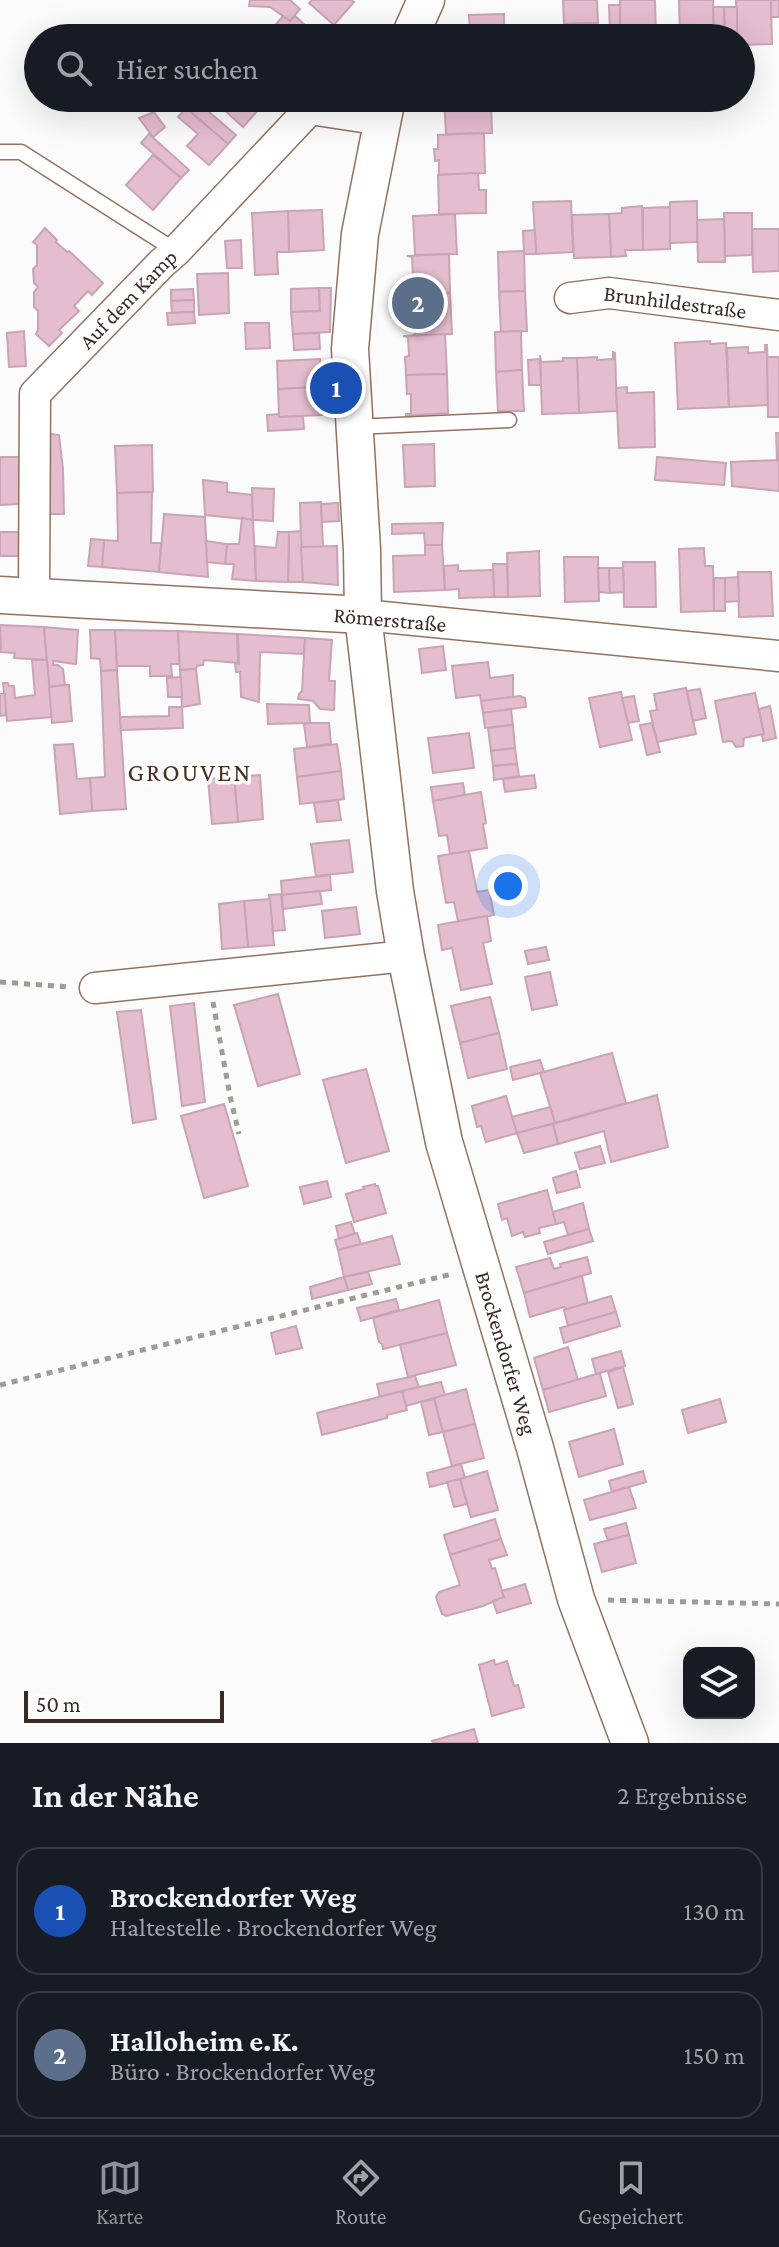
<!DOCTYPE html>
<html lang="de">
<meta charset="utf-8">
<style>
body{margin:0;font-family:"Crimson Pro",serif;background:#242831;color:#f1f3f6}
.controls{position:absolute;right:24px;bottom:24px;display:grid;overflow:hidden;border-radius:16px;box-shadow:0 8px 32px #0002}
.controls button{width:72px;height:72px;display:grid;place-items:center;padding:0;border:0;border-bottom:2px solid #363941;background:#171b24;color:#f1f3f6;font:40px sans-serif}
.scale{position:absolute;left:24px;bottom:20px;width:200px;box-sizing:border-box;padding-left:8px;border:4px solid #392b23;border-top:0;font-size:22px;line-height:28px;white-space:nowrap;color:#392b23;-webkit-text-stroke:6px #fff;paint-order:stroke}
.you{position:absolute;left:508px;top:886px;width:28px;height:28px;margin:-20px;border:6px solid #fff;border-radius:50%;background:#1a73e8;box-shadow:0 0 0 12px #1a73e833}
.badge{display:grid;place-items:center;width:52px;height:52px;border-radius:50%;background:#8c9099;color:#fff;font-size:26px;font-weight:700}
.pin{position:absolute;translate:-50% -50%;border:4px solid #fff;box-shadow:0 2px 8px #0006}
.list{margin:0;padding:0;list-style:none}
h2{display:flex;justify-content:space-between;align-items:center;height:104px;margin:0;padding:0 32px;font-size:34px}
h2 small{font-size:26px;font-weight:400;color:#9ea1a6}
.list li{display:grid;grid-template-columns:52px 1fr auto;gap:24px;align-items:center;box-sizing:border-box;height:128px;margin:0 16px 16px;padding:0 16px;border:2px solid #363941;border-radius:24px}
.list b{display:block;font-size:30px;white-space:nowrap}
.list p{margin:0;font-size:26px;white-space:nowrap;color:#9ea1a6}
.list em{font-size:26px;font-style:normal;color:#9ea1a6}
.icon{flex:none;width:44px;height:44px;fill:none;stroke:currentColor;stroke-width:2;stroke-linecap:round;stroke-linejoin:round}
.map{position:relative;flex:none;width:779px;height:1743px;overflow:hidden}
.search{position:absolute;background:#171b24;box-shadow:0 8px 32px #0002;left:24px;right:24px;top:24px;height:88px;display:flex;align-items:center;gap:20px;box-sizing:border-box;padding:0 28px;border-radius:44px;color:#9ea1a6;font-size:30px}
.sheet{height:392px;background:#171b24}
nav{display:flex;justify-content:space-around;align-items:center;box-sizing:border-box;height:112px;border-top:2px solid #363941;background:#171b24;font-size:22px;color:#9ea1a6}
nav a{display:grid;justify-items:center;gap:4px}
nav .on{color:#8c9099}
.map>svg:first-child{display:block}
.building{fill:#e4bdcf;stroke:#c9a4b5;stroke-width:2}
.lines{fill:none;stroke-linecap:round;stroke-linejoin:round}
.service-casing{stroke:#92725f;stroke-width:17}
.minor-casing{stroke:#92725f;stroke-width:33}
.tertiary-casing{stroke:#92725f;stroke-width:39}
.path{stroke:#a19b97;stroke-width:5;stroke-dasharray:6 6;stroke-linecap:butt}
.service{stroke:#fff;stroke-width:14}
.minor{stroke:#fff;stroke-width:30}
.tertiary{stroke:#fff;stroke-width:36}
.labels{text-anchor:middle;stroke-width:7;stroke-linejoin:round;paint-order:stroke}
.street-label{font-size:22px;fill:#392b23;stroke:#fff}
.quarter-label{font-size:26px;letter-spacing:2px;fill:#4c301f;stroke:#fff}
</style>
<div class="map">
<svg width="779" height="1743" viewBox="0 0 779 1743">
<rect width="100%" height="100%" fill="#fbfbfb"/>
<g class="building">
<path d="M250 0H290L300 9 290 21 270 7 249 6Z"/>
<path d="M312 0H351L354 2 334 25 309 3Z"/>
<path d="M563 0H597L598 23 564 24Z"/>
<path d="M620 0H655L656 38H620Z"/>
<path d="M679 0H713L714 38H680Z"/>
<path d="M736 0H771L772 44 741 45V38H737Z"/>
<rect x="771" y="0" width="8" height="17"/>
<path d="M609 5H620V33L610 32Z"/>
<path d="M713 7H724L725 33H714Z"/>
<path d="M724 7H737V33H725Z"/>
<path d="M504 14V28H507V38H468L467 33H470L469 15Z"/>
<path d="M283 16 290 21 295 16 319 38H275L272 29Z"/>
<path d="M598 23V38H564V24Z"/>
<path d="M246 27 258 38H237Z"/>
<path d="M187 98H204L213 106 208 111 236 135 228 144 180 103Z"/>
<path d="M229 98H251L261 107 243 127 221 107Z"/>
<path d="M444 98H491L492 133 446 134Z"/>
<path d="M529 98H553L554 109H529Z"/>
<path d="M553 98H565V110L554 109Z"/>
<rect x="565" y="98" width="12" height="12"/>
<path d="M186 108 228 144 209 165 187 146 198 134 178 117Z"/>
<path d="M154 112 165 127 153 137 139 118Z"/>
<path d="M484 133 485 173 439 175V160L435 161 434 149H438V135Z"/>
<path d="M149 134 189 170 181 178 141 143Z"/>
<path d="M153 155 181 178 153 210 126 185Z"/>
<path d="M478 173 479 190H486V213L439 214 438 175Z"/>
<path d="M571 201 573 252 536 254 533 202Z"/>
<path d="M697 201V242L670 243V202Z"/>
<path d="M642 206 643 250H625L626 256 611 257 609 214 622 213V208Z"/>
<path d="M670 207V249L643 250V208Z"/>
<path d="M322 210 324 250 289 252 288 211Z"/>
<path d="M288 211 289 252H277L278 274 255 275 252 213Z"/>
<path d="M724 213H752V255L725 256Z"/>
<path d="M455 214 457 254 415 255 413 216Z"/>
<path d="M609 214 611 257 574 258 572 215Z"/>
<path d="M724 219 725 262H698L697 220Z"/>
<path d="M45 228 57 240 56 242 67 252 69 251 103 283 92 295 88 291 74 306 79 311 59 330 62 333 49 346 36 334 38 330V311L34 307V292L38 287 34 283 33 269 37 265V245L33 242Z"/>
<path d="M752 229H779V271L753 272Z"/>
<path d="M535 230 536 254H524L523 231Z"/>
<path d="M241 240 242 268H227L225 241Z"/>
<path d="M524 251 525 291 499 292 498 252Z"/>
<path d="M449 254 450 293 410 295 409 277 408 276H413L412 257 407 256Z"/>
<path d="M228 273 229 313 199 315 197 274Z"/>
<path d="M319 288 320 311 291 312V289Z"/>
<path d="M319 288H331L330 332 293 334 291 312 320 311Z"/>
<path d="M193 289 194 300 171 301V290Z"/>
<path d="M525 291 527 331 501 332 499 292Z"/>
<path d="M450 293 452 334 410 336 415 335 414 315H409H411L410 295Z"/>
<path d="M194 300V312L172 313 171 301Z"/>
<path d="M194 312 195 323 168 325 167 313Z"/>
<path d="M245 323H269L270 348 246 349Z"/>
<path d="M24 331 26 366 9 367 7 333Z"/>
<path d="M521 331 522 370 496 372 495 332Z"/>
<path d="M319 333 320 349 294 350 293 334Z"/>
<path d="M445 334 447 374 406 375 405 357 409 356 408 337 403 336Z"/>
<path d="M710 341V344L726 343 729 407 678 409 675 343Z"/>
<path d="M765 345H767L769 405 729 407 727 348 748 347V353L765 352Z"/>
<path d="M613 352 615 353 617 411 579 413 577 358 597 357V360L613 359Z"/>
<path d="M540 355 541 362 563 361V358H577L579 413 542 414Z"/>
<path d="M767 357H779V417H768Z"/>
<path d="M320 359 321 387 278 389 277 361Z"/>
<path d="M540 359 541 385H529L528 360Z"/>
<path d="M522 370 524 411H498L496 372Z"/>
<path d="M447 374 448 413 406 416V414H411V394H407L406 375Z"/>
<path d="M321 387 322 415 279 417 278 389Z"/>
<path d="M627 387V393L654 392 655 447 619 448 616 388Z"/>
<path d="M279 414V417L303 416 304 429 268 431 267 415Z"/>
<path d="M46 433 59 435 63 469 64 514H44Z"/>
<path d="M776 433H779V491L732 486 731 462 777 460Z"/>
<path d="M434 444 435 486 405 487 403 445Z"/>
<path d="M152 445 153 492 117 493 115 446Z"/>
<path d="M0 457H20L21 504 0 505Z"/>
<path d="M657 457 726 463 724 485 655 480Z"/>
<path d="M203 480 227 483V492L252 495 253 520 205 515Z"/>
<path d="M252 488 274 489 273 521 253 520Z"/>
<path d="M152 492 151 543H161L159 572 102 567 104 540 118 541 117 493Z"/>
<path d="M321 502 323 547H301L300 503Z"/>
<path d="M338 503 339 521 322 522 321 504Z"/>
<path d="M164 514 205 517 208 577 159 572Z"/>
<path d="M242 518 253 520 256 581 232 579 234 564H225L227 544H239Z"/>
<path d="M443 523 442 545H425L424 533 392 534V524Z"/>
<path d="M301 531 303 582H288L289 532Z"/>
<path d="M0 532H21L22 556H0Z"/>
<path d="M278 532H289L288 582 256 581 255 546 276 548Z"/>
<path d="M91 539 104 540 102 567 88 566Z"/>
<path d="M206 541 227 544 225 564 207 562Z"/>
<path d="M425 545H442L445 590 394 592 393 556 425 555Z"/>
<path d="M337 546 338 585 303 582 301 547Z"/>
<path d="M704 548 705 566H713L714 611 681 612 679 549Z"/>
<path d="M539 551 540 596 508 597 507 553Z"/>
<path d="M564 557H598L599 601 565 602Z"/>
<path d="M623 562H655L656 607H624Z"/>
<path d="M493 564H507L508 597H494Z"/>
<path d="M458 565V571L493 570 494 597 459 598V589L445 590 444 566Z"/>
<path d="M598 568H609L610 593 599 592Z"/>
<path d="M609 568H623L624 592 610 593Z"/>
<path d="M738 572H771L773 616 739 617Z"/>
<path d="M738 577 739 601 725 602V578Z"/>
<rect x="714" y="578" width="11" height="33"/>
<path d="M0 625 44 627 47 660 14 658 15 653 1 652Z"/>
<path d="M44 627 78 630 76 664 53 661V665H58L63 669 65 685 49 687Z"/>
<path d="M90 630H115L117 670 101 671 100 659 91 658Z"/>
<path d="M115 630 178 631 180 664H171L172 676H150V666H117Z"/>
<path d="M178 631 237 634 238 663 204 660 203 665 197 666 196 669 180 670Z"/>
<path d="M238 634 305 638 304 654 260 652 259 702 241 697 240 672H236L235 663 239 664Z"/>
<path d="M305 638 332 640 329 681H335L334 710 320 709 313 701 298 699 299 694 302 691Z"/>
<path d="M443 646 446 670 422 673 419 649Z"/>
<path d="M32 660H47L52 717 7 721 3 683H8L9 686H14L15 698 35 695Z"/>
<path d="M488 662 490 678 513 675V697L481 701 480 695 456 698 452 666Z"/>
<path d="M196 669 200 704 182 707 180 670Z"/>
<path d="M117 670 126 809 92 811 90 778 105 777 101 671Z"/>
<path d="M181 677 182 697H168L167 678Z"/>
<path d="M65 685H69L72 721 52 723 49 687Z"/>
<path d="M686 688 696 734 657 742 650 711 657 710 654 694Z"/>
<path d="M700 689 706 718 693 721 687 691Z"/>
<path d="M621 692 632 740 600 747 589 698Z"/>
<path d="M755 693 764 734 744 738 743 746 736 747 732 741 723 742 715 701Z"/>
<path d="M0 694H5L6 715 0 716Z"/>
<path d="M520 696 525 698 526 707 483 713 481 701Z"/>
<path d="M634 696 639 721 628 723 622 698Z"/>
<path d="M267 704 309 705 310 723 268 724Z"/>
<path d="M770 706 776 738 763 741 762 735 764 734 759 709Z"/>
<path d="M169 707H182L183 728 121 730 120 717 169 716Z"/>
<path d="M511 709 513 725 485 728 483 713Z"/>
<path d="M310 723H329L331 744 307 747 304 724Z"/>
<path d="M652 723 660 752 647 755 640 725Z"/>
<path d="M513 725 515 748 491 751 488 728Z"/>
<path d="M469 733 474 768 433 773 428 738Z"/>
<path d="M73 744 77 779 90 778 92 811 60 814 54 745Z"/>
<path d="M337 744 341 771 297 777 294 749Z"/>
<path d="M515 748 517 764 493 766 491 751Z"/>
<path d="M517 764 519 776 494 780 493 766Z"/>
<path d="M341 771 344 799 300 804 297 777Z"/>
<path d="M260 775 263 819 238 822 234 777Z"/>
<path d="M534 775 536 788 505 792 503 779Z"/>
<path d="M234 777 238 822 212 824 208 779Z"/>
<path d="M463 783 465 795 433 801 431 787Z"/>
<path d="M481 792 486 823 483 824 487 848 450 854 447 835 439 836 433 801Z"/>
<path d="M338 800 341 820 317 822 314 803Z"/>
<path d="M349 840 353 872 316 876 311 844Z"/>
<path d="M469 851 477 892 489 890 494 915 458 921 454 902 446 903 438 856Z"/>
<path d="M330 875 331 890 282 895 281 881Z"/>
<path d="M320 891 322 904 283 909 282 895Z"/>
<path d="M281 894 285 930 273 931 269 895Z"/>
<path d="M270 899 274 945 248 947 244 901Z"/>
<path d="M244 901 248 947 222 949 219 904Z"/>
<path d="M356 907 360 934 325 938 322 911Z"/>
<path d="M487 916 491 941 483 943 492 984 461 990 452 948 442 950 438 925Z"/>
<path d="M546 947 549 960 528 964 525 951Z"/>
<path d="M550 972 557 1005 532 1010 525 977Z"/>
<path d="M278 994 300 1074 258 1086 234 1005Z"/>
<path d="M490 997 499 1033 460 1043 451 1006Z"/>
<path d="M194 1003 205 1102 182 1106 170 1006Z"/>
<path d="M141 1010 156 1119 133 1123 117 1012Z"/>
<path d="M499 1033 507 1069 468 1078 460 1043Z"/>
<path d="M612 1053 626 1103 555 1123 540 1073Z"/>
<path d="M540 1060 544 1072 513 1080 510 1067Z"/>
<path d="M366 1069 389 1151 346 1163 323 1080Z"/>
<path d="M657 1095 668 1147 611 1162 604 1131 558 1144 553 1124Z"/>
<path d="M506 1096 517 1133 486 1142 481 1126 477 1127 472 1106Z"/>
<path d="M224 1104 248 1186 204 1198 181 1116Z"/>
<path d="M550 1107 555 1123 517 1133 512 1117Z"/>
<path d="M553 1124 558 1144 524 1153 517 1133Z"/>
<path d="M600 1146 605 1163 580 1169 575 1153Z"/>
<path d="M576 1171 580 1187 557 1193 553 1178Z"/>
<path d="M327 1181 331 1197 304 1204 300 1187Z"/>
<path d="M375 1184V1186H378L386 1213 354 1222 346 1194 364 1189 363 1187Z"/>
<path d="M547 1190 556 1224 539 1228 540 1233 525 1237 523 1232 512 1236 507 1218 502 1220 498 1204Z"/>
<path d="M583 1203 589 1229 568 1235 564 1222 556 1224 553 1212Z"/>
<path d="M351 1222 355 1234 339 1239 336 1226Z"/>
<path d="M589 1229 593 1241 548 1254 544 1242Z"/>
<path d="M357 1233 361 1244 338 1250 335 1240Z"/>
<path d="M392 1236 400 1264 344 1277 338 1250Z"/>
<path d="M587 1257 591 1273 524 1293 516 1267 550 1258 554 1269 561 1267 560 1264Z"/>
<path d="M368 1272 372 1284 348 1290 344 1277Z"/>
<path d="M582 1276 588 1304 566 1309 564 1307 530 1317 524 1293Z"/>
<path d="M344 1277 348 1290 312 1299 310 1287Z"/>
<path d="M611 1296 616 1312 568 1326 564 1310Z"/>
<path d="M396 1299 399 1310 361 1321 357 1308Z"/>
<path d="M439 1300 447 1333 383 1349 382 1344 379 1342 373 1318Z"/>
<path d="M616 1312 620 1326 564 1343 560 1328Z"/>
<path d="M296 1326 302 1348 276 1354 271 1333Z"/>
<path d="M447 1333 456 1365 408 1377 400 1345Z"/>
<path d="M568 1347 578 1380 543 1390 534 1358Z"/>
<path d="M621 1351 625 1366 596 1374 592 1359Z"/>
<path d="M623 1367 633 1404 618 1408 608 1372Z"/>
<path d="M596 1374H600L606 1396 549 1412 543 1390Z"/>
<path d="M415 1376 419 1387 380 1397 377 1384Z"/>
<path d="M441 1382 445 1395 406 1406 402 1391Z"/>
<path d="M466 1389 475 1424 443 1432 434 1398Z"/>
<path d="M402 1391 407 1410 387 1415V1418L322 1435 317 1413Z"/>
<path d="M434 1399 443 1432 429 1435 421 1402Z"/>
<path d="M720 1399 726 1422 688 1433 682 1410Z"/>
<path d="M475 1424 484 1458 452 1466 443 1432Z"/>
<path d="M614 1429 623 1464 579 1477 569 1442Z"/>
<path d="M461 1464 465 1478 430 1487 427 1473Z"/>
<path d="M487 1471 498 1510 471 1517 460 1479Z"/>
<path d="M643 1471 646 1482 612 1492 609 1481Z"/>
<path d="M460 1479 467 1504 454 1507 447 1482Z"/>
<path d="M629 1487 636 1508 590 1520 584 1500Z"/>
<path d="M495 1519 501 1539 450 1555 444 1535Z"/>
<path d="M626 1523 629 1535 608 1540 604 1529Z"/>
<path d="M629 1535 636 1563 602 1572 594 1544Z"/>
<path d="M501 1539 507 1555 489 1560 492 1569 495 1568 504 1597 483 1606 446 1616 442 1614 436 1597 439 1592 460 1585 450 1555Z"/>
<path d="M525 1584 531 1603 497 1613 493 1601 504 1597 502 1591Z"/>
<path d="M494 1660 495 1665 507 1661 514 1686 518 1685 524 1707 492 1716 479 1665Z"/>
<path d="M474 1729 478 1743H433L432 1741Z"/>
</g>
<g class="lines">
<g class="service-casing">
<g id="service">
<path d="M0 152H21L176 251"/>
<path d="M354 427 509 420"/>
</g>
</g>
<g class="minor-casing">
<g id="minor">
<path id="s1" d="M570 298 609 293 779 315"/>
<path id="s2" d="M34 597 35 394 162 263 176 251 310 109 382 120"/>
<path d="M363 615 779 656"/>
<path d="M95 988 406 956"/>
</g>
</g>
<g class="tertiary-casing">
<g id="tertiary">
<path d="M409 38 426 0"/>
<path id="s3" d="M387 98 360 234 350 349 362 550 363 615 395 891 406 956 444 1142 535 1448 576 1599 630 1743"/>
<path d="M0 595 363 615"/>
</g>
</g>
<g class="path">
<path d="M0 982 70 987"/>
<path d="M213 1002 230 1096 239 1134"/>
<path d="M0 1385 452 1274"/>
<path d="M608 1600 779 1604"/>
</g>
<use href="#service" class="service"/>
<use href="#minor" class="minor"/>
<use href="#tertiary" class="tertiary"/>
</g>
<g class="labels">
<g class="street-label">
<text dy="8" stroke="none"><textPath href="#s2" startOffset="336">Auf dem Kamp</textPath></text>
<text dy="8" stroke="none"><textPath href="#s1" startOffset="106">Brunhildestraße</textPath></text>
<text transform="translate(390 619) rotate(5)" y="8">Römerstraße</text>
<text dy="8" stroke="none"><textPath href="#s3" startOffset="1274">Brockendorfer Weg</textPath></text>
</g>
<g class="quarter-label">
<text x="190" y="781">GROUVEN</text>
</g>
</g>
</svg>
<div class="controls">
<button><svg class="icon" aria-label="layers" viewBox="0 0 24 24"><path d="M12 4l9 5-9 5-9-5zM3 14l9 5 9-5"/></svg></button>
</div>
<div class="scale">50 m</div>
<div class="you"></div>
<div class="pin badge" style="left:336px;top:388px;background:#1a4fb4">1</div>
<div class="pin badge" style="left:418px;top:303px;background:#5c6f8a">2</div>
<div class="search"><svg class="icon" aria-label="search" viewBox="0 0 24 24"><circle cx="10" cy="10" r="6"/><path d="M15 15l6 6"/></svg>Hier suchen</div>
</div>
<section class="sheet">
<h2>In der Nähe<small>2 Ergebnisse</small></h2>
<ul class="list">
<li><span class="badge" style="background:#1a4fb4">1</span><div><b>Brockendorfer Weg</b><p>Haltestelle · Brockendorfer Weg</p></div><em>130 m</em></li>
<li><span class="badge" style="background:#5c6f8a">2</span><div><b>Halloheim e.K.</b><p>Büro · Brockendorfer Weg</p></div><em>150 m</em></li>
</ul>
</section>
<nav>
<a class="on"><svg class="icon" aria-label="map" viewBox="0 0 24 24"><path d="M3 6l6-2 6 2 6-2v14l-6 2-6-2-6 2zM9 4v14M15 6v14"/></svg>Karte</a>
<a><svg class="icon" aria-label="directions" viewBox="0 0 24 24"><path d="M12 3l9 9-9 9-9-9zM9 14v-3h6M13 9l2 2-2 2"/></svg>Route</a>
<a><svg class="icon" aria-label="saved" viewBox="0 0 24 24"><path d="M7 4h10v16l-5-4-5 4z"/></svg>Gespeichert</a>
</nav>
